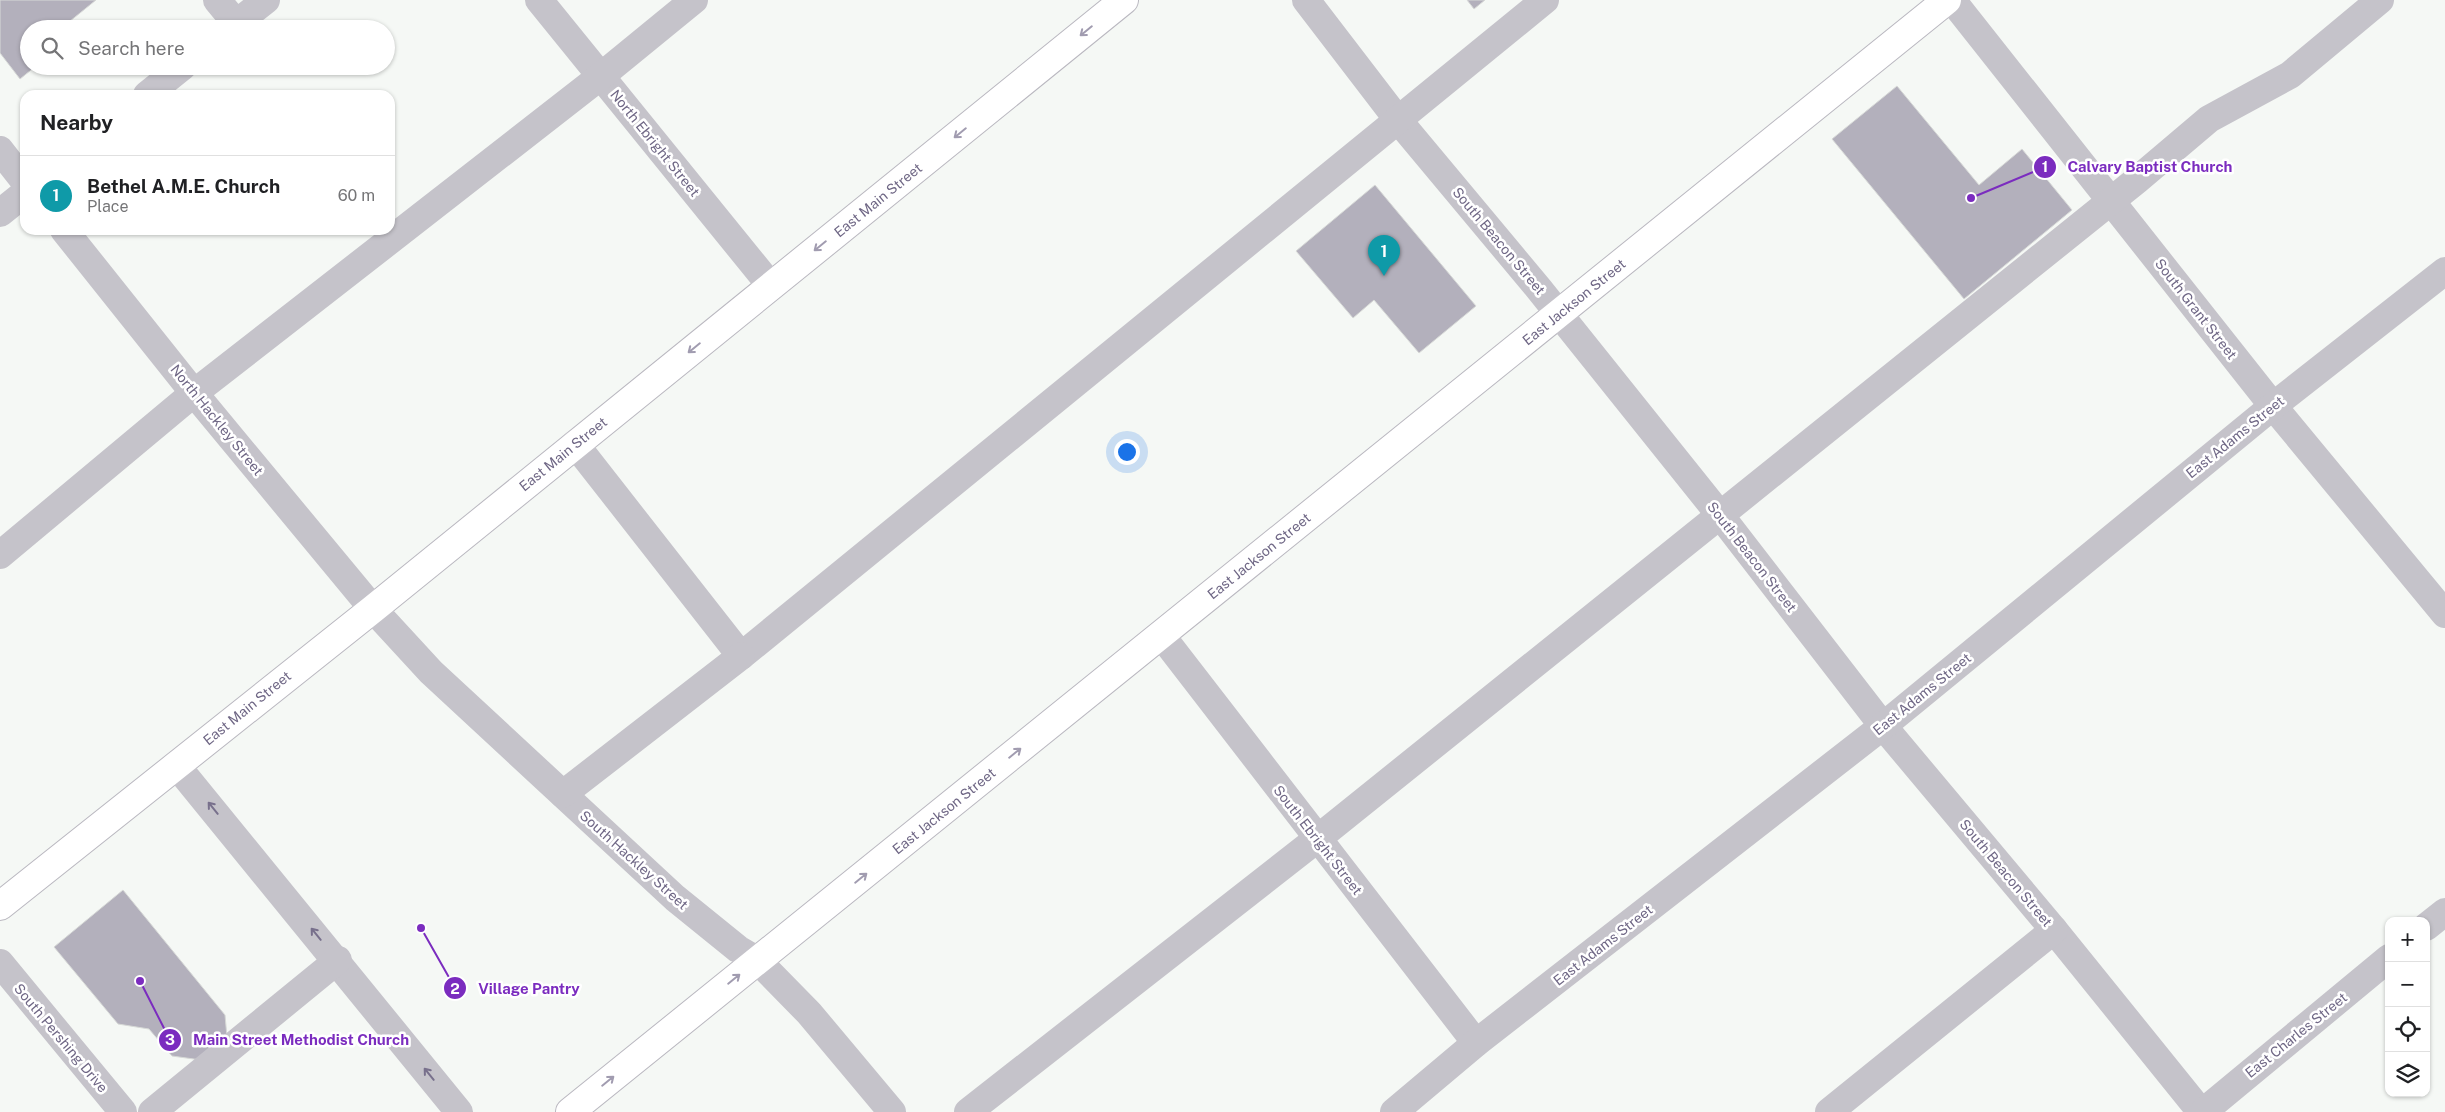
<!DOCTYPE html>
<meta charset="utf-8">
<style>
body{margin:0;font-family:"Public Sans",sans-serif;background:#f6f6f6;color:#202124}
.controls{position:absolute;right:15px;bottom:15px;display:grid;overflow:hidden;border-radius:10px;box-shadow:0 1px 4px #0004}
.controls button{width:45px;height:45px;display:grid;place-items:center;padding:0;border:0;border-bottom:1px solid #e0e0e0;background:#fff;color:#202124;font:25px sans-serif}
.you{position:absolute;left:1126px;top:451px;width:18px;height:18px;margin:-12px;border:4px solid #fff;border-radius:50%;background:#1a73e8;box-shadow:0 0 0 8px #1a73e833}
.badge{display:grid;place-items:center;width:32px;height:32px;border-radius:50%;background:#717827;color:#fff;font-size:16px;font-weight:700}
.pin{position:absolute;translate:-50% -41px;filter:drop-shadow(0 1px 2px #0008)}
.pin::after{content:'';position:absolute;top:26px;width:18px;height:15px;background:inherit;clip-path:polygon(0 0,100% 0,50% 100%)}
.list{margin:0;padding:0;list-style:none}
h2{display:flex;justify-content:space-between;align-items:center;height:65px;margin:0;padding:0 20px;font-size:21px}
h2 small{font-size:16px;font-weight:400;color:#757577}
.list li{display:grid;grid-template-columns:32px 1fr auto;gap:15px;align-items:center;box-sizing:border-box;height:80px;padding:0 20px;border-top:1px solid #e0e0e0}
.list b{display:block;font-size:19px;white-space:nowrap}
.list p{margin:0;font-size:16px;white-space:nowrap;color:#757577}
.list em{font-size:16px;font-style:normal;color:#757577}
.icon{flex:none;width:28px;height:28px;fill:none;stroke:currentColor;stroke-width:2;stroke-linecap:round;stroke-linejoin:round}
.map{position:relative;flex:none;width:2445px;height:1112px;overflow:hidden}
.search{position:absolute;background:#fff;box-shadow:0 1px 4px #0004;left:20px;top:20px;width:375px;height:55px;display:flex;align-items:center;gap:12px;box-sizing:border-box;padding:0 18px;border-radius:28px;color:#757577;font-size:19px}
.panel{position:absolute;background:#fff;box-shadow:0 1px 4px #0004;left:20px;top:90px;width:375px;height:145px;border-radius:15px}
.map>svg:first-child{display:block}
.building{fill:#b3b0bc;stroke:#d7d9d7}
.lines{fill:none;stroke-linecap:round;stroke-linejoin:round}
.major-casing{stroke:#bab8c0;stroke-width:30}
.minor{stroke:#c5c3ca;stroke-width:28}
.major{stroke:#fff;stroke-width:28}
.oneway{stroke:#a19cb0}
.oneway2{stroke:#78708c}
.labels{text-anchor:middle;stroke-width:5;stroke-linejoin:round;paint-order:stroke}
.street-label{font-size:14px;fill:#6f6785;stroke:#fff}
.leader{fill:none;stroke:#7b2cbf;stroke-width:2}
.callout-dot{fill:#7b2cbf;stroke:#fff;stroke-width:2}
.mark-label{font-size:15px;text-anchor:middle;font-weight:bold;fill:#fff}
.callout-label{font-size:15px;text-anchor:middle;font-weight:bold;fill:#7b2cbf;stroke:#fff;stroke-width:5;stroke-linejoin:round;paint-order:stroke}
</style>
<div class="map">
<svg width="2445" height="1112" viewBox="0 0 2445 1112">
<rect width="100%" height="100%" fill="#f5f8f5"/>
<g class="building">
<path d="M0 0H96L64 26 66 29H29V66H36L20 79 0 53Z"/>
<path d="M1467 0H1485L1474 9Z"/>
<path d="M1897 86 1979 185 2022 149 2072 210 1964 299 1832 139Z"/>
<path d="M1375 185 1476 306 1419 353 1374 300 1353 318 1296 251Z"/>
<path d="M123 890 225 1015 227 1037 201 1060 172 1056 149 1029 118 1024 54 947Z"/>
</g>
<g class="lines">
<g class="major-casing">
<g id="major">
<path d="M0 906 373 609 1124 0"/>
<path d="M570 1112 1947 0"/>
</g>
</g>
<g class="minor">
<path d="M217 0 236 23"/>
<path d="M539 0 771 286"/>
<path d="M1306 0 1398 120 1539 289 1720 515 1883 726 2054 930 2201 1112"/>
<path d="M1952 0 2273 406 2445 614"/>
<path d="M229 29 266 0"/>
<path d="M147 95 183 66"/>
<path d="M0 150 25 182"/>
<path d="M0 213 25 193"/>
<path d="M64 230 194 393 373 609 431 672 675 898 738 949 757 960 809 1013 892 1112"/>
<path d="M575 444 741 656 1545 0"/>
<path d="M0 555 194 393 601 76 694 0"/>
<path d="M1161 635 1476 1043"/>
<path d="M176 765 459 1112"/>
<path d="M563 794 741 656"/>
<path d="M2426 927 2445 912"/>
<path d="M0 963 123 1112"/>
<path d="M152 1112 338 960"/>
<path d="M968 1112 1317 839 2137 180 2209 119 2290 75 2380 0"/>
<path d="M1394 1112 1476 1043 1883 726 2273 406 2445 271"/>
<path d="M1829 1112 2054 930"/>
<path d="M2203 1112 2389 958"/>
</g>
<use href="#major" class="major"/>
</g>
<defs><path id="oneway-shaft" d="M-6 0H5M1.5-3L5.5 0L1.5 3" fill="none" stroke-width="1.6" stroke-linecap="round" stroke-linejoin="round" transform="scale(1.25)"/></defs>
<g class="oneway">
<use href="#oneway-shaft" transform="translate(1086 31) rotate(141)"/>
<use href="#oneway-shaft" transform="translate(960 133) rotate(141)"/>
<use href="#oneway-shaft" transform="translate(820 246) rotate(141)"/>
<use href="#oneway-shaft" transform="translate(694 348) rotate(141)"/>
<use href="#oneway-shaft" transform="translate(1015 753) rotate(-39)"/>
<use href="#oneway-shaft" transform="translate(861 878) rotate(-39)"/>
<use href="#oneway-shaft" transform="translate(734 979) rotate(-39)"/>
<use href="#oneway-shaft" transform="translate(608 1081) rotate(-39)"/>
</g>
<g class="oneway2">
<use href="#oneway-shaft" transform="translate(213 808) rotate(-129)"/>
<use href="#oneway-shaft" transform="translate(316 934) rotate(-129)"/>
<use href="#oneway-shaft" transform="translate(429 1074) rotate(-129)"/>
</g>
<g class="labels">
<g class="street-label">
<text transform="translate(655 143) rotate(51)" y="5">North Ebright Street</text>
<text transform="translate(878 200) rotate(-39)" y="5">East Main Street</text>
<text transform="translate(1499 241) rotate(50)" y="5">South Beacon Street</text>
<text transform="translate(1574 302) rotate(-39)" y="5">East Jackson Street</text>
<text transform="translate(2196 309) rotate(52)" y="5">South Grant Street</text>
<text transform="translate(217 420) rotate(51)" y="5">North Hackley Street</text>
<text transform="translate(2235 437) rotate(-39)" y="5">East Adams Street</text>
<text transform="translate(563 454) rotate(-39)" y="5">East Main Street</text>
<text transform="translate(1259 556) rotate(-39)" y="5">East Jackson Street</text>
<text transform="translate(1752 557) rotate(52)" y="5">South Beacon Street</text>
<text transform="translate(1922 694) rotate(-39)" y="5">East Adams Street</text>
<text transform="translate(247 708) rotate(-39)" y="5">East Main Street</text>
<text transform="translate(944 811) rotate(-39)" y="5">East Jackson Street</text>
<text transform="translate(1318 840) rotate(52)" y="5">South Ebright Street</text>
<text transform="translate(634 860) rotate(42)" y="5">South Hackley Street</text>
<text transform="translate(2006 873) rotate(50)" y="5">South Beacon Street</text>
<text transform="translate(1603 945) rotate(-38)" y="5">East Adams Street</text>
<text transform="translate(2296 1035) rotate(-39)" y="5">East Charles Street</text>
<text transform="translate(61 1038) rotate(50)" y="5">South Pershing Drive</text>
</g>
</g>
<path class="leader" d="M1971 198L2045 167M421 928L455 988M140 981L170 1040"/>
<g class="callout-dot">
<circle cx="1971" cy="198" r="5"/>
<circle cx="421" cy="928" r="5"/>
<circle cx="140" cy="981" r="5"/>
<circle cx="2045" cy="167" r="12"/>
<circle cx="455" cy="988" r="12"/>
<circle cx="170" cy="1040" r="12"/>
</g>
<g class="mark-label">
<text x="2045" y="172">1</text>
<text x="455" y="994">2</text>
<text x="170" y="1045">3</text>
</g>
<g class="callout-label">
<text x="2150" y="172">Calvary Baptist Church</text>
<text x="529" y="994">Village Pantry</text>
<text x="301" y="1045">Main Street Methodist Church</text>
</g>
</svg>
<div class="controls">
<button>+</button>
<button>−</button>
<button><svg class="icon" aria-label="locate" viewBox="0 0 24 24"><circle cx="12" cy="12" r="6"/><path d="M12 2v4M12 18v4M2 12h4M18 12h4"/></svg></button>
<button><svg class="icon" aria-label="layers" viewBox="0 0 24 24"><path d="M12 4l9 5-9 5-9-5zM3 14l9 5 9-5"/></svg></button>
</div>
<div class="you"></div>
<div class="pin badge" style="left:1384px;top:276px;background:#0f9aa8">1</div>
<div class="search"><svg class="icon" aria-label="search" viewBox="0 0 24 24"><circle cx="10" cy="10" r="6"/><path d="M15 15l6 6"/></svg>Search here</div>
<section class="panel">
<h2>Nearby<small></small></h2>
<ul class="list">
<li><span class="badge" style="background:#0f9aa8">1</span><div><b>Bethel A.M.E. Church</b><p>Place</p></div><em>60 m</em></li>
</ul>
</section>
</div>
